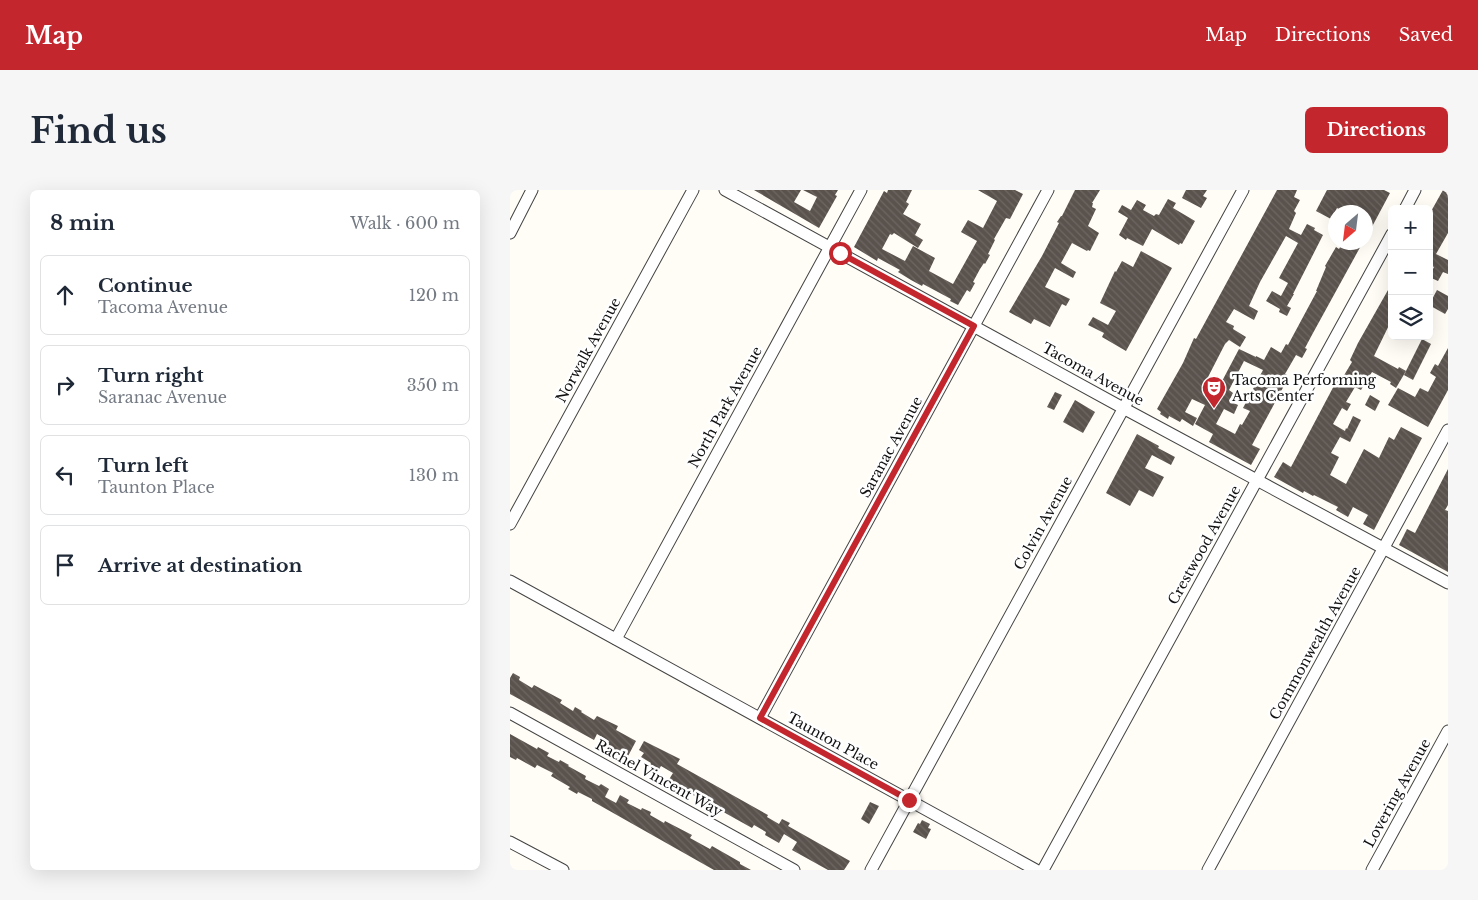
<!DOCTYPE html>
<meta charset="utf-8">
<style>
body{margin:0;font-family:"Libre Baskerville",serif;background:#f6f6f7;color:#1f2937}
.controls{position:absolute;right:15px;top:15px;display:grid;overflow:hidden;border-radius:8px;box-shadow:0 5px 20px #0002}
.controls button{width:45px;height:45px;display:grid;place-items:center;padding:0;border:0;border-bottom:1px solid #e0e1e3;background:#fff;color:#1f2937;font:25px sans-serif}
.compass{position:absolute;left:818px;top:15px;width:45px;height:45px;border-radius:50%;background:#fff;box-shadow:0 5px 20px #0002;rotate:208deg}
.stop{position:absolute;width:15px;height:15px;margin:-11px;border:4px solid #c4262e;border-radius:50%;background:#fff}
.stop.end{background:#c4262e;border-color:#fff;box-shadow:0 1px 5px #0008}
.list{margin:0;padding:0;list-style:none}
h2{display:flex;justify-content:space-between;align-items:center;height:65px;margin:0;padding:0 20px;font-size:21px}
h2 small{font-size:16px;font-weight:400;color:#747a83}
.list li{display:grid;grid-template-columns:32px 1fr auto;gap:15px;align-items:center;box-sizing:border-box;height:80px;margin:0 10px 10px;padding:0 10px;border:1px solid #e0e1e3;border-radius:8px}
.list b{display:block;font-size:19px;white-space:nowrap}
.list p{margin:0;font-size:16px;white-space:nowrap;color:#747a83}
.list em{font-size:16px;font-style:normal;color:#747a83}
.icon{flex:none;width:28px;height:28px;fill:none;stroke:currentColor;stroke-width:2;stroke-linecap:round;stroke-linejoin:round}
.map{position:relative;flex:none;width:938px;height:680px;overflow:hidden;border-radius:8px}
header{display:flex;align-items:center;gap:30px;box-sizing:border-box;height:70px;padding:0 25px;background:#c4262e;color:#fff}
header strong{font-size:24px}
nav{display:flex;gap:28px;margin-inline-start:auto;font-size:18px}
.intro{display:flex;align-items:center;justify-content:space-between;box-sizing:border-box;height:120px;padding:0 30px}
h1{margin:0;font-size:35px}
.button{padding:12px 22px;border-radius:8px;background:#c4262e;color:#fff;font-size:18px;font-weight:700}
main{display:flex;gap:30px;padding:0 30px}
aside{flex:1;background:#fff;border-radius:8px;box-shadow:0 5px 20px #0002}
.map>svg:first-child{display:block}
.building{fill:url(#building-back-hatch);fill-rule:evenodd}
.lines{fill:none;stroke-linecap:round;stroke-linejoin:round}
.minor-casing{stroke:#444;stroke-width:13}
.minor{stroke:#fff;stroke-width:11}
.route{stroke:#c4262e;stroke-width:6}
.labels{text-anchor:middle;stroke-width:5;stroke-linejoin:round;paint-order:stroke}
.street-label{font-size:14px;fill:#111;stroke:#fff}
.poi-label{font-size:14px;fill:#111;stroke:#fff;text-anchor:start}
</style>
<header>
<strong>Map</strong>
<nav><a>Map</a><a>Directions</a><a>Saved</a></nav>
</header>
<div class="intro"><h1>Find us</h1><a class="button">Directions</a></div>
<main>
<aside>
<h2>8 min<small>Walk · 600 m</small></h2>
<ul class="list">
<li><svg class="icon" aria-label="ahead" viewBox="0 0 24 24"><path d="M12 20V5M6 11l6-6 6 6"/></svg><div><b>Continue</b><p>Tacoma Avenue</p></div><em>120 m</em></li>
<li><svg class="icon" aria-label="right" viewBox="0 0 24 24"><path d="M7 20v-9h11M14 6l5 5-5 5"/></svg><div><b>Turn right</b><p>Saranac Avenue</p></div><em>350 m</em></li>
<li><svg class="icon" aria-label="left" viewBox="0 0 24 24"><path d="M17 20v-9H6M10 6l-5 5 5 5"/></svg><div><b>Turn left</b><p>Taunton Place</p></div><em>130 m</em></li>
<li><svg class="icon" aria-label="arrive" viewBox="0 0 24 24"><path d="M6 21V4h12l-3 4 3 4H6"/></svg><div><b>Arrive at destination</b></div></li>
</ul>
</aside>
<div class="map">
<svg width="938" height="680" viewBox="0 0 938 680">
<defs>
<pattern id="building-back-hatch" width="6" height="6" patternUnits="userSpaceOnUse" patternTransform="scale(1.25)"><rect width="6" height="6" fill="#5a524d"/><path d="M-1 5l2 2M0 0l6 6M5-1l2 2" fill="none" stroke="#6d6662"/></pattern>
</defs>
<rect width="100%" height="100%" fill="#fffdf5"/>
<g class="building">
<path d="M244 0H291L284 12 300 21 307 7 293 0H328L325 5 327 6 309 38Z"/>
<path d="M378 0H402L396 12 399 14 393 24 411 34 405 45 413 50 408 58 384 43 382 45 380 44 372 59 395 71 403 56 425 68 419 81 443 94 467 51 451 42 458 30 473 38 487 11 468 0H505L513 4 500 29 496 28 484 49 485 50 478 64 480 65 475 74 474 73 470 79 463 92 465 93 460 102 457 100 448 115 440 111 441 109 413 94 412 96 401 90 388 82 390 80 368 68 367 71 344 57 374 1 377 3Z"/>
<path d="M565 0H590L582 13H583L582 17 586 19 578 36 589 43 580 61 578 60 577 61 562 53 551 73 566 82 563 88 545 78 535 97 560 109 556 116 552 114 540 137 524 129 521 134 499 122 532 66 549 33 547 32 551 26H552Z"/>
<path d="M676 0H697L693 6 697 8 691 18 672 8Z"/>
<path d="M767 0H787L784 7 790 10 784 21 786 23 779 39 791 45 797 34 805 38 804 40 813 45 783 104H784L777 116 781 118 777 126 769 122 770 119 756 111 762 101 771 106 778 93 769 88 788 53 776 46 750 92 739 116 748 121 744 130 724 119 716 132 724 136 723 139 736 147 730 157 719 150 715 154 697 189 710 195 729 159 746 167V166L754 170 761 157 771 163 776 154 778 155 807 101H806L816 77 815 76 826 57 829 59 833 52H853L803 143 795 158 797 159 792 168 786 165 775 184 777 185 774 191 776 192 742 255 750 259 741 275 699 252 703 244 685 234 695 215 682 209 675 222 687 228 683 236 672 229 670 232 659 226 658 229 650 224 651 222 647 219 673 173 684 148 686 149ZM734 171 753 180 733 218 740 221 732 235 730 234 725 244 706 234 714 219 724 224 728 215 719 211 723 203 719 200Z"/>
<path d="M817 0H874L880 3 856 48V22H835L827 18 821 29 806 21Z"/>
<path d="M933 0 938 3V43L926 64 938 70V84L933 82 928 91 919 87 924 77 920 75 919 77V25Z"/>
<path d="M658 9 666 13 663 18 685 31 672 54 670 53 669 55 642 39 633 56 617 48 616 50 609 45 618 28 608 22 612 15 621 20 627 10 636 15 633 20 644 26 646 24 649 25Z"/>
<path d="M631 61 662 78 616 161 592 147 594 143 578 135 583 127 598 135 606 121 590 113 605 81 606 82 612 71 623 77Z"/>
<path d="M882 93V129L864 166 888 179 889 177 896 181 886 198 880 194 881 192 862 182 851 200 845 197 836 212 841 214 837 221 832 218 823 234 835 241 836 238 837 239 843 226 851 230 840 252 830 247 821 263 829 267 820 285 836 294 854 259 869 268 879 247 884 250 891 237 912 248 864 340 853 334 858 325 843 317 838 327 826 320 828 317 804 305 803 306 794 301 793 303 764 287 773 272 781 277 827 190 830 192 842 172 840 170 848 153Z"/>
<path d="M927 100 938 106V119L935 124 919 115Z"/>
<path d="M912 149 921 154 903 190 894 185Z"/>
<path d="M938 158V200L918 237 878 215 888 198 905 207 910 198 918 202 926 187 920 183 925 174 928 176Z"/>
<path d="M545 202 552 205 544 220 537 217Z"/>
<path d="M860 205 870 211 865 221 855 215Z"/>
<path d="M565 210 585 222 573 243 553 232Z"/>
<path d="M627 244 649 256 648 258 665 267 661 275 642 265 635 278 654 287 643 307 629 300 620 316 596 303Z"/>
<path d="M938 279V315L935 320 938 321V382L889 355 897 339 905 343Z"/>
<path d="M3 483 10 487 9 490 22 498 24 495 52 510 50 513 63 521 65 517 72 521 71 522 84 530 87 526 108 536 106 540 126 551 117 568 96 557 99 551 87 544 84 550 0 504V488Z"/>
<path d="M0 544 27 559 28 557 39 563 37 566 49 572 50 570 59 575 58 576 76 586 75 589 89 596 91 594 99 599 95 607 106 613 110 605 119 610 117 613 131 620 132 618 141 622 140 625 154 633 155 631 182 645 180 648 200 659 202 656 230 672V674L241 680H204L82 611V609L68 602 67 604 58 599 60 597 41 586 43 583 27 575 25 578 7 568 6 570 0 567Z"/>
<path d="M134 551 170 569 167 574 258 625 257 627 269 634 272 629 280 633 278 636 340 671 334 680H318L282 660 287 652 274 644 269 653 255 645 256 642 244 635 242 638 158 591 163 583 151 576 146 584 137 580 141 573 131 567 134 563 129 560Z"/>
<path d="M360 612 369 616 359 634 351 629Z"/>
<path d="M412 630 420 634 418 638 421 639 416 649 403 642 408 633 410 634Z"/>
</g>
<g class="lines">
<g class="minor-casing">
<g id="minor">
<path d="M215 0 613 218 938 393"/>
<path d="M895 19 905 0"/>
<path d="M0 43 22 0"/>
<path d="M0 334 183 0"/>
<path d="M0 391 526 680"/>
<path d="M106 449 351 0"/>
<path d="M0 523 284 680"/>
<path d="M250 528 538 0"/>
<path d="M0 652 53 680"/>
<path d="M361 680 733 0"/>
<path d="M533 680 882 44"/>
<path d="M698 680 938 240"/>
<path d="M862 680 938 541"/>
</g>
</g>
<use href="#minor" class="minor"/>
</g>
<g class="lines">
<path class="route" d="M330 63 464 136 250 528 399 610"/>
</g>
<defs>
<g id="theatre-pin" transform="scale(1.25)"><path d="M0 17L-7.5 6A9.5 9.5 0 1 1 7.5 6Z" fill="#c4262e" stroke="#fff"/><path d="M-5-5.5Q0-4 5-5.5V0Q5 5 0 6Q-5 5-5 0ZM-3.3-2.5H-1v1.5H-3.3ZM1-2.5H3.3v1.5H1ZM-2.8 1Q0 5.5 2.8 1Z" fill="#fff"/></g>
</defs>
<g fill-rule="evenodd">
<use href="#theatre-pin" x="704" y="198"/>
</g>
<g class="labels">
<g class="street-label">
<text transform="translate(78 160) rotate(-61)" y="5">Norwalk Avenue</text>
<text transform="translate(583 184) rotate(29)" y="5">Tacoma Avenue</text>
<text transform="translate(215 217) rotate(-61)" y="5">North Park Avenue</text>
<text transform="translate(381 257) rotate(-61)" y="5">Saranac Avenue</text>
<text transform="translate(533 333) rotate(-61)" y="5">Colvin Avenue</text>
<text transform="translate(694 355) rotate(-61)" y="5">Crestwood Avenue</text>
<text transform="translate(805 453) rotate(-61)" y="5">Commonwealth Avenue</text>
<text transform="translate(323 551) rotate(29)" y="5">Taunton Place</text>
<text transform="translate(149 588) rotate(29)" y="5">Rachel Vincent Way</text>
<text transform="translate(887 603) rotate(-61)" y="5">Lovering Avenue</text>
</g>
<g class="poi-label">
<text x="722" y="195">Tacoma Performing<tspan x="722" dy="16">Arts Center</tspan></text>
</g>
</g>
</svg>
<div class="controls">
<button>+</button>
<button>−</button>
<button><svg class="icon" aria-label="layers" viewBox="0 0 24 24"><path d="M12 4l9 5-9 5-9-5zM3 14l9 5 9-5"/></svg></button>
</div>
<svg class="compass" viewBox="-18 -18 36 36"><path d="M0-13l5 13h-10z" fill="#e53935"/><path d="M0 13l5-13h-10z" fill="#747a83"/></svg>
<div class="stop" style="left:330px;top:63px"></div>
<div class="stop end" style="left:399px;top:610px"></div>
</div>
</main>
